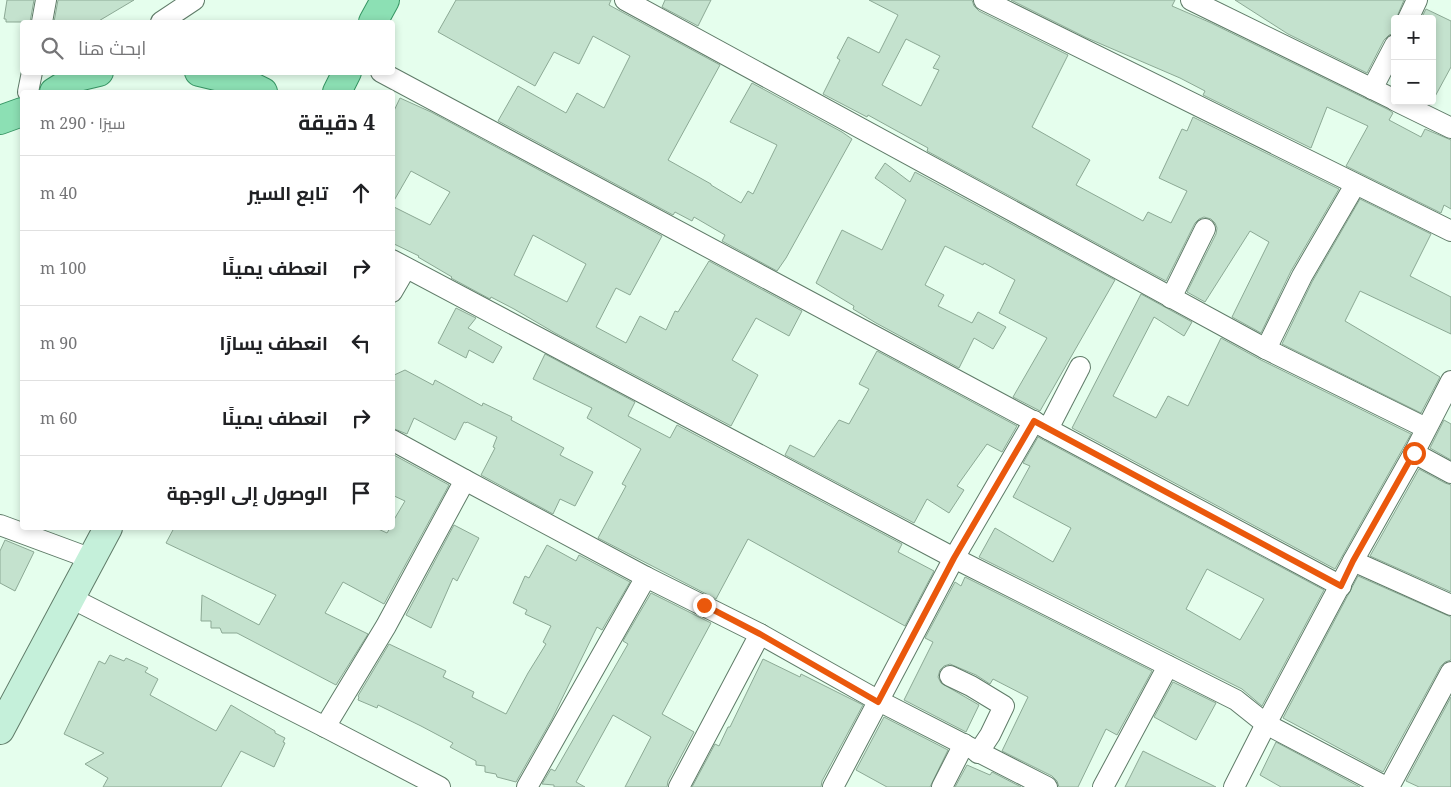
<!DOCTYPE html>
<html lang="ar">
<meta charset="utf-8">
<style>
body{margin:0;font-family:"Noto Serif",Cairo,serif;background:#f2f2f2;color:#202124;direction:rtl}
.controls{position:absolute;right:15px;top:15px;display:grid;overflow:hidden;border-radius:5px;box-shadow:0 2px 8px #0003}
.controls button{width:45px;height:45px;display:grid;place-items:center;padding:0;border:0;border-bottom:1px solid #e0e0e0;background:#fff;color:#202124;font:25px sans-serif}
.stop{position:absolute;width:15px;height:15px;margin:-11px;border:4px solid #ea580c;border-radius:50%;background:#fff}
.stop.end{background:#ea580c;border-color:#fff;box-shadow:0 1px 5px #0008}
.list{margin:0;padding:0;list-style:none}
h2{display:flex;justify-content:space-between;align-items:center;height:65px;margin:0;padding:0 20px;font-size:21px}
h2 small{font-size:16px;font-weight:400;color:#757577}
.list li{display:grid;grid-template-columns:32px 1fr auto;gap:15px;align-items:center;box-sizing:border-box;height:75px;padding:0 20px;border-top:1px solid #e0e0e0}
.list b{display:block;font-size:19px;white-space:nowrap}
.list em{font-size:16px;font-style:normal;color:#757577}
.icon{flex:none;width:28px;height:28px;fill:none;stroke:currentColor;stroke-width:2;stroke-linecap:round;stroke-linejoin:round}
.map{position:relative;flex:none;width:1451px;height:787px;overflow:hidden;direction:ltr}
.search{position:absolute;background:#fff;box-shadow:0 2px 8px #0003;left:20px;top:20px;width:375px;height:55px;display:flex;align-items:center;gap:12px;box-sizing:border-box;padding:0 18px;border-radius:5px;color:#757577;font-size:19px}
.panel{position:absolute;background:#fff;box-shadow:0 2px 8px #0003;left:20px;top:90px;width:375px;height:440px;border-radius:5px;direction:rtl}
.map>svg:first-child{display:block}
.building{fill:#c4e2ce;stroke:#8ca995;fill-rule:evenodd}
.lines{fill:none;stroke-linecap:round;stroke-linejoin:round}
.street-casing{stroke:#5f7b68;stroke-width:22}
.secondary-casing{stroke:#5f7b68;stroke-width:30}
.primary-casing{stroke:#379664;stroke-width:30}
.street{stroke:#fff;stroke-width:20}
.secondary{stroke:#c5f0da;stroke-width:28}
.primary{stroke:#8ce0b4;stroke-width:28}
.route{stroke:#ea580c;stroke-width:6}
</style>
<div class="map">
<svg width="1451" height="787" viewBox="0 0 1451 787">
<rect width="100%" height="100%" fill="#e5feed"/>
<g class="building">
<path d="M7 0H34L30 22H6V19H4Z"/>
<path d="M58 0H134L97 22H54Z"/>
<path d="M456 0H611L609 5 720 65 668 160 711 184V185L741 203 748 191 753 194 777 145 730 122 752 83 842 132 852 139 786 258 777 271 722 241 725 235 694 217 692 221 675 212 673 215 498 121 518 86 566 113 577 93 604 108 630 56 593 36 579 64 554 52 535 86 438 32Z"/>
<path d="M665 0H711L698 26 662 7Z"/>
<path d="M869 0H972L974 6 979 11 1068 55 1032 127 1090 160 1076 185 1143 221 1148 212 1171 223 1187 191 1159 178 1182 129 1187 131 1193 117 1339 189 1291 271 1261 333 1232 317 1269 242 1250 231 1205 302 1187 292 1216 234 1217 228 1215 223 1211 219 1204 217 1199 219 1195 223 1166 281 927 151 928 148 906 136 868 115 867 117 823 94 840 60 837 58 848 37 879 53 898 15ZM906 39 940 56 933 68 939 70 921 106 882 85Z"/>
<path d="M1011 0H1175L1172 6 1209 22 1389 110 1393 113 1389 120 1421 137 1425 129 1451 140V209L1444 205 1441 213 1346 166 1368 126 1327 107 1311 148 1203 95 1205 91 1180 78 1087 38Z"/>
<path d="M1235 0H1404L1396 19H1395V33L1389 35 1384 40 1367 73 1288 34Z"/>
<path d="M1426 9 1451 21V67L1432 102V19H1421Z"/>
<path d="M400 98 431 112 662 236 630 295 616 288 596 327 626 343 640 316 666 330 675 311 678 312 709 261 802 311 789 336 756 318 732 360 758 375 731 426 555 333 514 309 491 297 490 299 451 278 452 277 418 257 419 256 392 243V206L430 225 450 192 411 171 392 204V115ZM533 235 586 264 567 302 514 275Z"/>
<path d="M885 163 910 182 915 172 1115 280 1040 411 1013 397 1047 338 999 313 1015 280 984 263 983 265 945 246 925 285 944 295 938 306 972 323 978 312 1006 327 993 349 974 338 959 368 876 323 853 309 854 306 816 283 842 230 882 250 906 200 875 178Z"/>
<path d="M1360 199 1431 234 1410 276 1451 297V334L1360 291 1345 321 1440 377 1421 413 1282 344 1312 282Z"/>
<path d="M1141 294 1192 322 1184 336 1154 317 1113 396 1156 418 1168 396 1188 406 1221 338 1261 360 1411 434 1335 569 1072 428Z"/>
<path d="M456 308 476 318 468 328 502 347 493 363 469 350 466 358 438 343Z"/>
<path d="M877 351 1017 426 1002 452 987 444 957 486 964 490 949 513 927 499 914 523 785 455 790 445 814 457 839 420 849 424 869 389 859 384Z"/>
<path d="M545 354 635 402 628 416 670 438 677 425 902 544 898 552 934 571 905 626 748 539 716 599 598 538 626 486 622 484 641 449 587 418 592 408 533 379Z"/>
<path d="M405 370 433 385 435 380 482 406 483 403 512 417 511 420 564 448 560 455 593 472 575 506 560 499 553 514 481 475 495 448 493 447 497 437 467 422 466 423 464 422 455 440 414 418 407 434 392 428V376Z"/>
<path d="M1444 420 1451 424V460L1430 448Z"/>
<path d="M1038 437 1324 590 1262 706 1242 689 979 557 995 528 1053 562 1071 528 1013 497 1030 466 1023 463ZM1207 569 1264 599 1240 640 1186 609Z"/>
<path d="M392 454 449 485 384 604 343 582 325 613 368 634 336 685 237 633H222L220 628H211V621H201L202 595 259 625 276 595 166 543 174 528H376L387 533 390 528H392V523L405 501 392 495Z"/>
<path d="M1419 469 1445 483 1451 485V592L1370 556Z"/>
<path d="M454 525 479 538 457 581 453 578 431 628 406 615Z"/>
<path d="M5 540 34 552 15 591 0 583V551Z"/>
<path d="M547 545 576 561 579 555 630 582 602 630 597 627 552 719 516 782 497 777 496 774 485 772V766L476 765V761L450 747 453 743 421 726 378 705 377 708 358 700 359 697 358 696 389 644 446 671 443 677 474 692 472 697 506 714 528 673 546 644 543 642 551 626 525 614 527 610 513 603 525 576 529 578Z"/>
<path d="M1358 576 1451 617V660L1445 662 1441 666 1383 772 1283 718Z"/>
<path d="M965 577 1152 671 1117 735 1106 729 1078 787H1059L1057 781 1052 776 1002 751 1028 697 993 679 990 684 976 675 950 664 944 666 940 670 938 677 941 683 979 705 966 732 904 700 933 642 925 638 955 582 961 586Z"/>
<path d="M651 593 711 623 662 714 694 732 668 781 667 787H625L651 737 613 715 576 782 585 787H554V785L542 784 551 769 555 771 628 644 623 641Z"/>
<path d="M110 655 124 661 126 658 148 668 145 672 158 679 150 695 216 731 231 705 275 731V733L285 738 283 742 285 743 274 767 241 751 221 787H103L108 778 85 764 104 753 64 734 99 661 105 664Z"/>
<path d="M763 659 800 677 801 674 863 705 822 781 821 787H692L715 744 719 746 728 727H730Z"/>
<path d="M1173 682 1216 703 1196 740 1154 717Z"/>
<path d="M1451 697V787H1419L1406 781Z"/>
<path d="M884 717 948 750 930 787H887L856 770Z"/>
<path d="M1276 742 1360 787H1281L1260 775Z"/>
<path d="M1143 751 1177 768 1216 787H1125Z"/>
<path d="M967 765 990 775 992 772 1021 787H955Z"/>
</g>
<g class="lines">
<g class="street-casing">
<g id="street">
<path d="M625 0 1266 349 1426 428"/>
<path d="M984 0 1451 231"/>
<path d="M1191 0 1395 100"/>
<path d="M1408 19 1417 0"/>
<path d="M42 22 46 0"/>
<path d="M161 22 194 0"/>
<path d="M381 72 1341 586"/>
<path d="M1372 89 1395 45"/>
<path d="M28 92 32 72"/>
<path d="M1396 101 1451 128"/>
<path d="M392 260 954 558 1236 700 1266 724 1386 787"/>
<path d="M392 292 406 268"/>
<path d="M1171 298 1205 229"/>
<path d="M1266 349 1302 276 1355 185"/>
<path d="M1048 429 1080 367"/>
<path d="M392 440 465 480 646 577 760 634 879 701 1047 787"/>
<path d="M1414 453 1451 473"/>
<path d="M0 525 92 559"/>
<path d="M1353 561 1451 605"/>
<path d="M71 598 325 727 440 787"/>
<path d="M950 676 971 686 1004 706 990 735 978 753"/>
<path d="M325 727 386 626 465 480"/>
<path d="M527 787 646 577"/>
<path d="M679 787 760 634"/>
<path d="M833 787 954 558 1034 421"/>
<path d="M942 787 964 744"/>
<path d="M1103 787 1168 666"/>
<path d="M1234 787 1266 724 1353 561 1414 453 1451 381"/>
<path d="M1389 787 1451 672"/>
</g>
</g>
<g class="secondary-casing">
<path id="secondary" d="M0 730 108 528"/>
</g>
<g class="primary-casing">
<g id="primary">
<path d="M373 22 385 0"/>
<path d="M199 72 245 83 263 92"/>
<path d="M54 92 78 77 99 72"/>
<path d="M337 92 347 72"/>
<path d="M0 120 22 112"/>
</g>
</g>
<use href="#street" class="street"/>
<use href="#secondary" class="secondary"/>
<use href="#primary" class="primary"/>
</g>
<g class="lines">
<path class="route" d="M704 605 760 634 878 702 954 558 1034 421 1341 586 1353 561 1414 453"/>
</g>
</svg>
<div class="controls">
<button>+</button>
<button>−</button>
</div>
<div class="stop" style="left:1414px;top:453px"></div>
<div class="stop end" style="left:704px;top:605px"></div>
<div class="search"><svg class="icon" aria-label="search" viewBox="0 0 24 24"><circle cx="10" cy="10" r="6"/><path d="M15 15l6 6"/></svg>ابحث هنا</div>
<section class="panel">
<h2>4 دقيقة<small>سيرًا · 290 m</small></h2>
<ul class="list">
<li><svg class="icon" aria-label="ahead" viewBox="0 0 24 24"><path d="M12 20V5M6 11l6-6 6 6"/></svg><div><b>تابع السير</b></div><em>40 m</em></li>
<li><svg class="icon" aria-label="right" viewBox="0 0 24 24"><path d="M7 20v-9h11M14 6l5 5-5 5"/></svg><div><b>انعطف يمينًا</b></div><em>100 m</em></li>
<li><svg class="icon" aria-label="left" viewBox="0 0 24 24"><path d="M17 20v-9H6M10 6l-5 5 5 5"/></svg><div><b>انعطف يسارًا</b></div><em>90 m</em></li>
<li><svg class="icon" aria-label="right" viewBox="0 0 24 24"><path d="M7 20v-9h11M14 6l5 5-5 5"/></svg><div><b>انعطف يمينًا</b></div><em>60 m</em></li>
<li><svg class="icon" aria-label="arrive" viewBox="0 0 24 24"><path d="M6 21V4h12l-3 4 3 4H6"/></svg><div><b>الوصول إلى الوجهة</b></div></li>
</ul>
</section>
</div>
